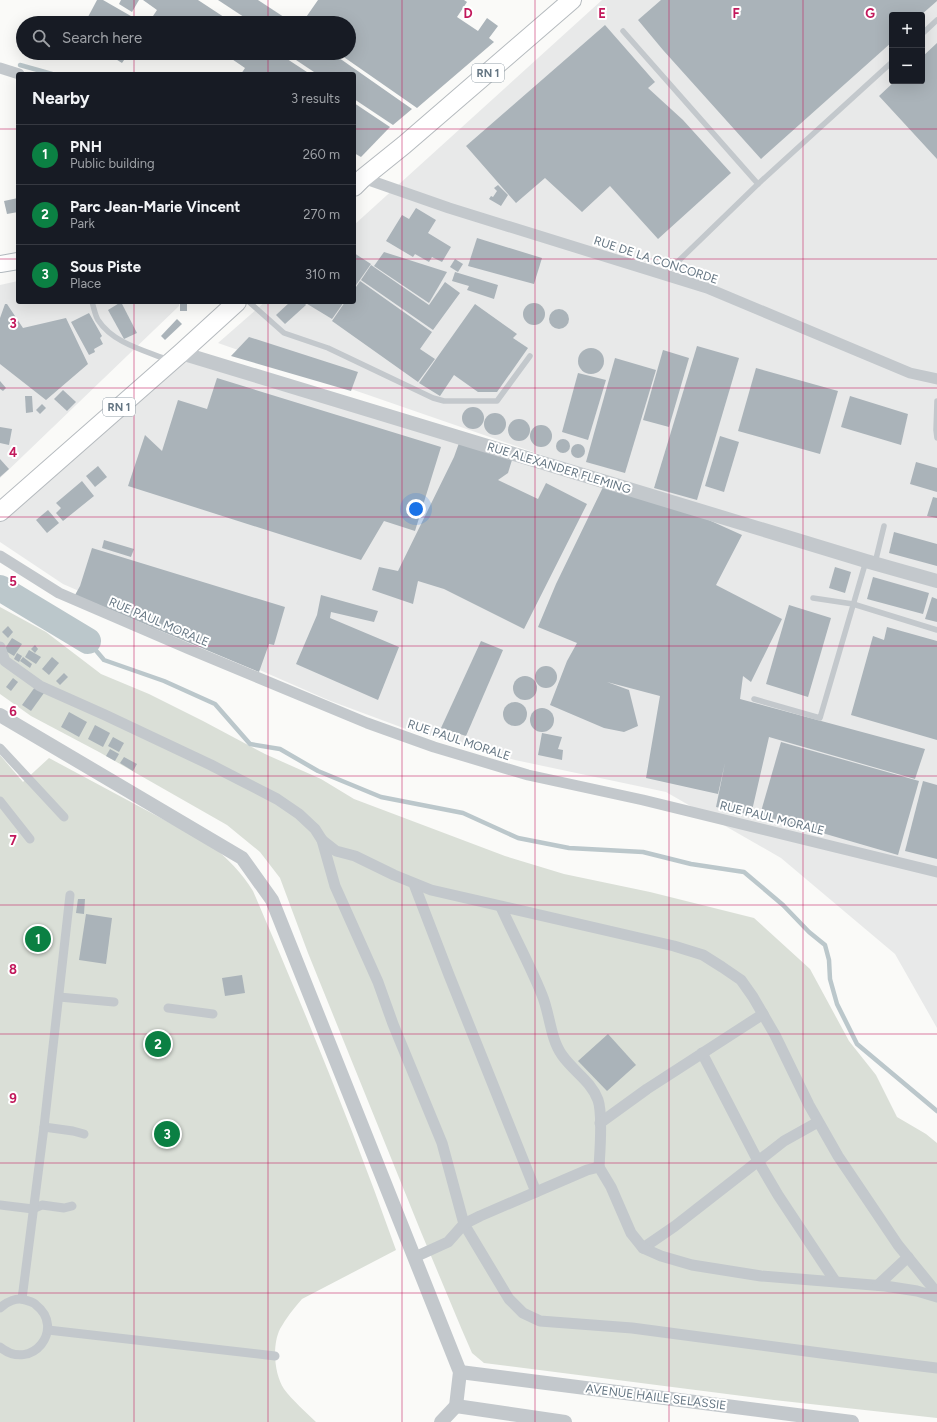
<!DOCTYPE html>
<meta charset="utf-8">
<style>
body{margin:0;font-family:Figtree,sans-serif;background:#242831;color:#f1f3f6}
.controls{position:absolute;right:12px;top:12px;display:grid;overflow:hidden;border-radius:4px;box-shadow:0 4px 16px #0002}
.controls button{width:36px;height:36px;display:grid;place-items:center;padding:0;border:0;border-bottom:1px solid #363941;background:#171b24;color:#f1f3f6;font:20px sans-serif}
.you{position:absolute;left:416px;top:509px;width:14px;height:14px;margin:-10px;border:3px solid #fff;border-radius:50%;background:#1a73e8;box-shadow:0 0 0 6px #1a73e833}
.badge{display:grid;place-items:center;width:26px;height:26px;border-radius:50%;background:#0b8043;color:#fff;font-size:13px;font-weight:700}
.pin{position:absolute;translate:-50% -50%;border:2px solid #fff;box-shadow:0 1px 4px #0006}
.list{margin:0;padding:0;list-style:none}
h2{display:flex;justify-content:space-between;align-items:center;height:52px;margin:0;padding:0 16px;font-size:17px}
h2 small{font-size:13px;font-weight:400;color:#9ea1a6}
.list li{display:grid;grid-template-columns:26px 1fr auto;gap:12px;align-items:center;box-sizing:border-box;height:60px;padding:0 16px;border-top:1px solid #363941}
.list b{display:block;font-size:15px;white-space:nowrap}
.list p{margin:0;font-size:13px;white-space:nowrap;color:#9ea1a6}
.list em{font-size:13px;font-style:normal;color:#9ea1a6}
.icon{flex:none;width:22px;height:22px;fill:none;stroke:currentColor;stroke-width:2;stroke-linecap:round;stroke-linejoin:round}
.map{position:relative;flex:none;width:937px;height:1422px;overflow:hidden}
.search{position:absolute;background:#171b24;box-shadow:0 4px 16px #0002;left:16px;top:16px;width:340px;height:44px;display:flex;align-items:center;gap:10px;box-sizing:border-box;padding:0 14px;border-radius:22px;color:#9ea1a6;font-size:15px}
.panel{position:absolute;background:#171b24;box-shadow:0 4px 16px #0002;left:16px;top:72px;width:340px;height:232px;border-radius:4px}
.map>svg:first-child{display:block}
.built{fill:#e8e9e9;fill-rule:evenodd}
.green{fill:#dadfd7}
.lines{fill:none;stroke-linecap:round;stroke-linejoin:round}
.stream{stroke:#bbc7cb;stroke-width:4.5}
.river{stroke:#bbc7cb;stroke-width:26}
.building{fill:#aab3b9}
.secondary-casing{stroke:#b3babf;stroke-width:18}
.primary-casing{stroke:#b5babe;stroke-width:20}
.service{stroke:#c3c8cc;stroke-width:5.5}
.pedestrian{stroke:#c3c8cc;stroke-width:9}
.minor{stroke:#c3c8cc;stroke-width:11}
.tertiary{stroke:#c3c8cc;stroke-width:14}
.secondary{stroke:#fff;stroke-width:16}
.primary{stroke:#fff;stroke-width:18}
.grid{fill:none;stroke:#c2185b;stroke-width:1;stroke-opacity:0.55}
.labels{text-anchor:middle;stroke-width:4;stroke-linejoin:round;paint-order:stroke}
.shield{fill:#fff;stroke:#939fa8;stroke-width:1}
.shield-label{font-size:11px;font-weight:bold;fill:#657683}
.street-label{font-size:12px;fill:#657683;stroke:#fff}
.grid-label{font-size:13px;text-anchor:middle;font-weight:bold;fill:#c2185b;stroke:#fff;stroke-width:4;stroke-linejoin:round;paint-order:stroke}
</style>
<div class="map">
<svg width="937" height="1422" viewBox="0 0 937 1422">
<rect width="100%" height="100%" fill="#fafaf8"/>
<g class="built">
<path d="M602 0H937V575L894 563 571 465 218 343 265 302H354V225ZM892 15H922V81H892Z"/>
<path d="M18 281V302H179V306L0 478V285Z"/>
<path d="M191 355 937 588V1028L895 954 781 858 666 792 515 760 406 729 328 700 63 584 0 542V522Z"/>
</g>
<g class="green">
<path d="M0 607 46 632 101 674 149 694 203 721 265 754 321 779 354 799 505 856 564 874 650 892 754 918 810 969 849 1041 876 1075 897 1117 926 1134 937 1143V1418L774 1400 516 1367 484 1363 472 1353 462 1330 421 1232 308 953 280 878 260 852 227 825 99 752 31 716 0 694Z"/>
<path d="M0 755 23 782 49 758 211 845C228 859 242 873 253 891 304 1009 353 1129 396 1250L302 1299C294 1308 286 1318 280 1329 272 1345 274 1374 284 1389 293 1401 305 1411 316 1422H0Z"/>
</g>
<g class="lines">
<g class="stream">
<path d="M20 65 52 74"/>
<path d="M88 641 104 660 164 681 215 704 250 744 280 749 318 771 381 797 463 813 518 838 569 848 643 852 691 864 744 872 783 905 809 932 825 945 829 960 830 979 837 1004 857 1044 937 1111"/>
</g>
<path class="river" d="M0 588 88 641"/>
</g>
<g class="building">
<path d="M97 0H103L143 23H99L88 17Z"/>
<path d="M121 0H139L132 12 119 4Z"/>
<path d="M143 0H198L233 23H177L169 18 165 23H150L149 22 157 10Z"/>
<path d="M218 0H258L293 23H253Z"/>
<path d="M318 0H464L467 2 457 17 478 31 487 18 498 26 489 38 494 42 417 108 338 53H349V23H302Z"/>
<path d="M661 0H937V1L921 15H892V42L761 159 663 50 638 20Z"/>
<path d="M84 19 92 23H81Z"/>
<path d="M605 25 655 82 648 88 683 120 731 173 658 239 610 186 582 212 545 178 516 203 466 146Z"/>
<path d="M937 43V159L879 96 895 81H922V57Z"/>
<path d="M106 53H129L122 63Z"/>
<path d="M223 53H278L310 74H241L245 68Z"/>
<path d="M288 53H332L412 109 393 125 354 99V74H317L287 54Z"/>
<path d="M354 103 390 127 361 157 354 153Z"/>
<path d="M498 185 508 195 501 206 489 199 491 196 493 197 497 191 494 188Z"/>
<path d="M18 198V212L7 214 4 201Z"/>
<path d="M416 208 436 220 428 233 451 247 442 262 432 257 429 262 415 254 413 257 386 241 402 215 409 219Z"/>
<path d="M477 238 542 258 534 284 468 266Z"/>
<path d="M384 252 447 272 429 303 374 266Z"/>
<path d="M354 253 371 264 354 288Z"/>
<path d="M455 259 463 264 458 272 450 267Z"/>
<path d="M371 265 429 305 445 282 460 293 433 330 361 280Z"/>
<path d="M455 272 498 285 494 299 467 290 469 286 452 281Z"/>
<path d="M360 281 432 332 420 349 435 359 418 382 332 321 345 302H354V290Z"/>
<path d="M121 302 137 333 124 339 108 310Z"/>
<rect x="180" y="302" width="7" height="9"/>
<path d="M290 302H304L306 305 285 324 276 315Z"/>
<path d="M304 302H344L332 319Z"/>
<circle cx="534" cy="314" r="11"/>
<path d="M5 304H7L23 328 66 318 88 364 46 400 0 364V318Z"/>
<path d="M475 304 517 334 513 338 528 348 497 392H478L454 375 440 396 419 383Z"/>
<circle cx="559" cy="319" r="10"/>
<path d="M89 313 102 336 100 338 103 344 94 349 95 352 89 355 71 322Z"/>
<path d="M177 319 182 324 165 340 161 336Z"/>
<path d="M249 337 358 372 351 391 231 356Z"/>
<path d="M697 346 739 358 697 500 654 488Z"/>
<circle cx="591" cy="361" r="13"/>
<path d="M663 350 689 358 669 427 643 420Z"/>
<path d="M615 358 656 370 625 473 586 462Z"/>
<path d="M756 368 838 391 820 454 738 431Z"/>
<path d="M578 373 606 380 588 440 562 432Z"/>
<path d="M217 378 441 447 415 531 384 521 361 560 128 486 145 435 162 451 178 400 207 409Z"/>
<path d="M0 381 6 388 3 391 0 389Z"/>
<path d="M63 390 76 402 67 411 54 399Z"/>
<path d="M25 396H32L33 412 26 413Z"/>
<path d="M850 396 908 414 901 445 841 427Z"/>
<path d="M42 404 46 408 40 414 36 410Z"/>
<circle cx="473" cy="418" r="11"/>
<circle cx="495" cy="424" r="11"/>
<circle cx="519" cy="430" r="11"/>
<circle cx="541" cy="436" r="11"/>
<path d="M0 427 12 429 9 445 0 443Z"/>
<path d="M720 436 739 442 724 492 705 486Z"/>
<circle cx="563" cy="446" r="7"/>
<path d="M459 443 512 460 508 473 498 480 538 499 546 483 587 504 524 629 444 589 418 581 413 604 372 590 379 567 398 571 454 457Z"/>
<circle cx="578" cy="451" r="7"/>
<path d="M0 459 9 469 0 477Z"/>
<path d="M916 462 937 468V492L910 484Z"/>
<path d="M98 466 107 477 95 487 86 476Z"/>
<path d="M82 481 94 496 63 521 56 513 61 508 56 503Z"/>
<path d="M604 485 691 512 742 535 716 585 782 619 751 682 743 676 740 699 925 749 915 779 769 737 751 815 716 807 725 763 718 794 646 778 660 696 607 682 629 690 638 726 624 732 604 728 550 705 567 661 577 643 538 627 556 584Z"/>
<path d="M933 497 937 498V518L927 516Z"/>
<path d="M48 510 59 523 47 533 36 520Z"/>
<path d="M894 532 937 544V566L889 553Z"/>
<path d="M104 540 134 549 131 557 102 548Z"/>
<path d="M92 548 285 607 274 645 269 644 259 672 75 595 80 586Z"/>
<path d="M835 567 851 572 845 593 829 588Z"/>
<path d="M873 577 929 593 923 614 867 599Z"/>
<path d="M321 595 378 611 374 622 331 612 330 618 399 647 378 700 296 664 317 615Z"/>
<path d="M932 597 937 599V622L925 619Z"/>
<path d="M789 605 831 618 808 697 766 684Z"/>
<path d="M8 626 13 632 8 638 2 632Z"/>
<path d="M887 627 937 641V740L851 715 873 636 884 640Z"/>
<path d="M12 638 22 644 14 656 4 650Z"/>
<path d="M481 641 503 650 466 736 441 728Z"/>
<path d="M35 645 38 649 35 653 31 649Z"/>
<path d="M29 650 41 657 36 664 25 657Z"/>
<path d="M17 653 22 656 19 662 14 659Z"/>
<path d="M23 657 32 664 30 668 20 661Z"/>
<path d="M52 657 59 663 49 675 42 669Z"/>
<circle cx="546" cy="677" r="11"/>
<path d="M64 673 68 677 60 685 56 681Z"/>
<circle cx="525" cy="688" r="12"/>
<path d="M13 678 18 682 11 691 6 687Z"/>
<path d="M35 687 44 693 31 711 22 705Z"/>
<circle cx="515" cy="714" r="12"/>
<circle cx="542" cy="720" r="12"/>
<path d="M69 712 87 722 79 737 61 727Z"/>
<path d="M95 725 110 733 103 747 88 739Z"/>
<path d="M542 733 562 737 558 749 563 750 562 760 538 755Z"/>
<path d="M113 737 124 743 119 752 108 746Z"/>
<path d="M781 742 919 781 898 855 760 815Z"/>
<path d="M110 749 119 754 115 761 106 756Z"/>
<path d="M124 757 137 764 133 771 120 763Z"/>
<path d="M923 781 937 785V859L905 851Z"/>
<path d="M78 899H85L84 914 76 913Z"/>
<path d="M86 914 112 918 106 964 79 960Z"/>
<path d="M242 975 245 993 225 996 222 978Z"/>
<path d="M608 1034 636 1065 607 1091 578 1061Z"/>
</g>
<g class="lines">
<g class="secondary-casing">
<path id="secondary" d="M0 264 18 261"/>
</g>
<g class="primary-casing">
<g id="primary">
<path d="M354 187 363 178 404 145 572 0"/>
<path d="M0 512 181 353 237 302"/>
</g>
</g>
<g class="service">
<path d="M623 31 758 184"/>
<path d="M922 34 937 20"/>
<path d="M664 275 758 184 892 62"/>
<path d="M92 302C94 308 95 315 98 320 113 343 143 350 168 360"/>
<path d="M249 302 284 333 328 348 433 398 444 401H497L530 356"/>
<path d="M937 401 936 430 937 438"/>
<path d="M875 563 884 526"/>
<path d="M813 598 853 604 937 630"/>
<path d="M754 699 820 718 866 561"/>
</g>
<g class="pedestrian">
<path d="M0 748 64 817"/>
<path d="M0 801 30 839"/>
<path d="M59 997 114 1002"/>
<path d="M168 1008 213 1014"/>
<path d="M44 1127 73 1131 84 1134"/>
<path d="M0 1205 33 1209 42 1205 64 1208 72 1206"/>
<path d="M22 1299 44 1127 70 895"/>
<path d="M0 1308C6 1302 17 1297 25 1300 28 1301 34 1302 36 1305 66 1328 32 1373 0 1347"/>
<path d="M48 1330 275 1356"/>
</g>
<g class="minor">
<path d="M0 68 19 74"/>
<path d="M363 178 449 208 707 288 910 373 937 379"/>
<path d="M0 556 59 593 189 649 367 723 434 747 528 775 643 800 937 872"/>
<path d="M0 647 5 661 40 686 105 715 211 765 277 799 299 814 315 829 322 840 335 886 378 982 393 1024 442 1143 464 1224 509 1299 523 1313 540 1321 632 1328 904 1364 937 1368"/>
<path d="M322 840 336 851 355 856 394 875 431 890 674 946 703 955 722 967 741 980 753 997 775 1035 809 1105 838 1156 898 1245 937 1293"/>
<path d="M414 884 449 975 536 1192"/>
<path d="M501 907C514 936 530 965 542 995 550 1014 550 1038 562 1055 573 1071 591 1081 598 1100 603 1114 600 1150 599 1167"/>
<path d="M702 1053 758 1161 778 1195 835 1281"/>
<path d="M600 1123 647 1089 763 1014"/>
<path d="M643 1248 675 1226 784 1141 818 1122"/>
<path d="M415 1257 448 1242 464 1224 480 1216 587 1170 599 1167 611 1187 631 1233 643 1248 661 1256 692 1265 761 1276 885 1286 917 1291 937 1297"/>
<path d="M878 1285 908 1257"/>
</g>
<g class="tertiary">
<path d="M181 353 866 561 937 581"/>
<path d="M0 715 242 858 272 900 460 1372 456 1406 441 1422"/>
<path d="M460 1372 852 1422"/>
<path d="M456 1406 565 1422"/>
</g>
<use href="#secondary" class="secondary"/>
<use href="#primary" class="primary"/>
</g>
<path class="grid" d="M134 0V23M268 0V23M402 0V1422M535 0V1422M669 0V1422M803 0V1422M134 53V74M268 53V74M0 129H18M354 129H937M0 259H18M354 259H937M134 302V1422M268 302V1422M0 388H937M0 517H937M0 646H937M0 776H937M0 905H937M0 1034H937M0 1163H937M0 1293H937"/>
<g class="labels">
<g class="shield">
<rect x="472" y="64" width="32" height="18" rx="3"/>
<rect x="103" y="398" width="32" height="18" rx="3"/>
</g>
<g class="shield-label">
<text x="488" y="77">RN 1</text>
<text x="119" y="411">RN 1</text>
</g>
<g class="street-label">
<text transform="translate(656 260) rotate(18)" y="4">RUE DE LA CONCORDE</text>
<text transform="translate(559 468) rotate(17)" y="4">RUE ALEXANDER FLEMING</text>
<text transform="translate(159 622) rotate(23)" y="4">RUE PAUL MORALE</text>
<text transform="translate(459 740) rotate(18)" y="4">RUE PAUL MORALE</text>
<text transform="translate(772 818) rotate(14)" y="4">RUE PAUL MORALE</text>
<text transform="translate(656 1397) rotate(7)" y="4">AVENUE HAILE SELASSIE</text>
</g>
</g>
<g class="grid-label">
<text x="468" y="18">D</text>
<text x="602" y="18">E</text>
<text x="736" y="18">F</text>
<text x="870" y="18">G</text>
<text x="13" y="328">3</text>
<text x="13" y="457">4</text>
<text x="13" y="586">5</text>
<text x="13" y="716">6</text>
<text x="13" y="845">7</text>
<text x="13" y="974">8</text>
<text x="13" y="1103">9</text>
</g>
</svg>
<div class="controls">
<button>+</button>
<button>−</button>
</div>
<div class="you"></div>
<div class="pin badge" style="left:38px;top:939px">1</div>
<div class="pin badge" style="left:158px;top:1044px">2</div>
<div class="pin badge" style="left:167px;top:1134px">3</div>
<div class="search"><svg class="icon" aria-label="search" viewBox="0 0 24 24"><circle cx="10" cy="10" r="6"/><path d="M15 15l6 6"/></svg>Search here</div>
<section class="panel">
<h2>Nearby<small>3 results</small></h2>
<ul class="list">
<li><span class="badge">1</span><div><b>PNH</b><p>Public building</p></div><em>260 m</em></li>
<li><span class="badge">2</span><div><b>Parc Jean-Marie Vincent</b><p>Park</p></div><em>270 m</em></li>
<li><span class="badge">3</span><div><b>Sous Piste</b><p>Place</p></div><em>310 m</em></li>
</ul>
</section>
</div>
